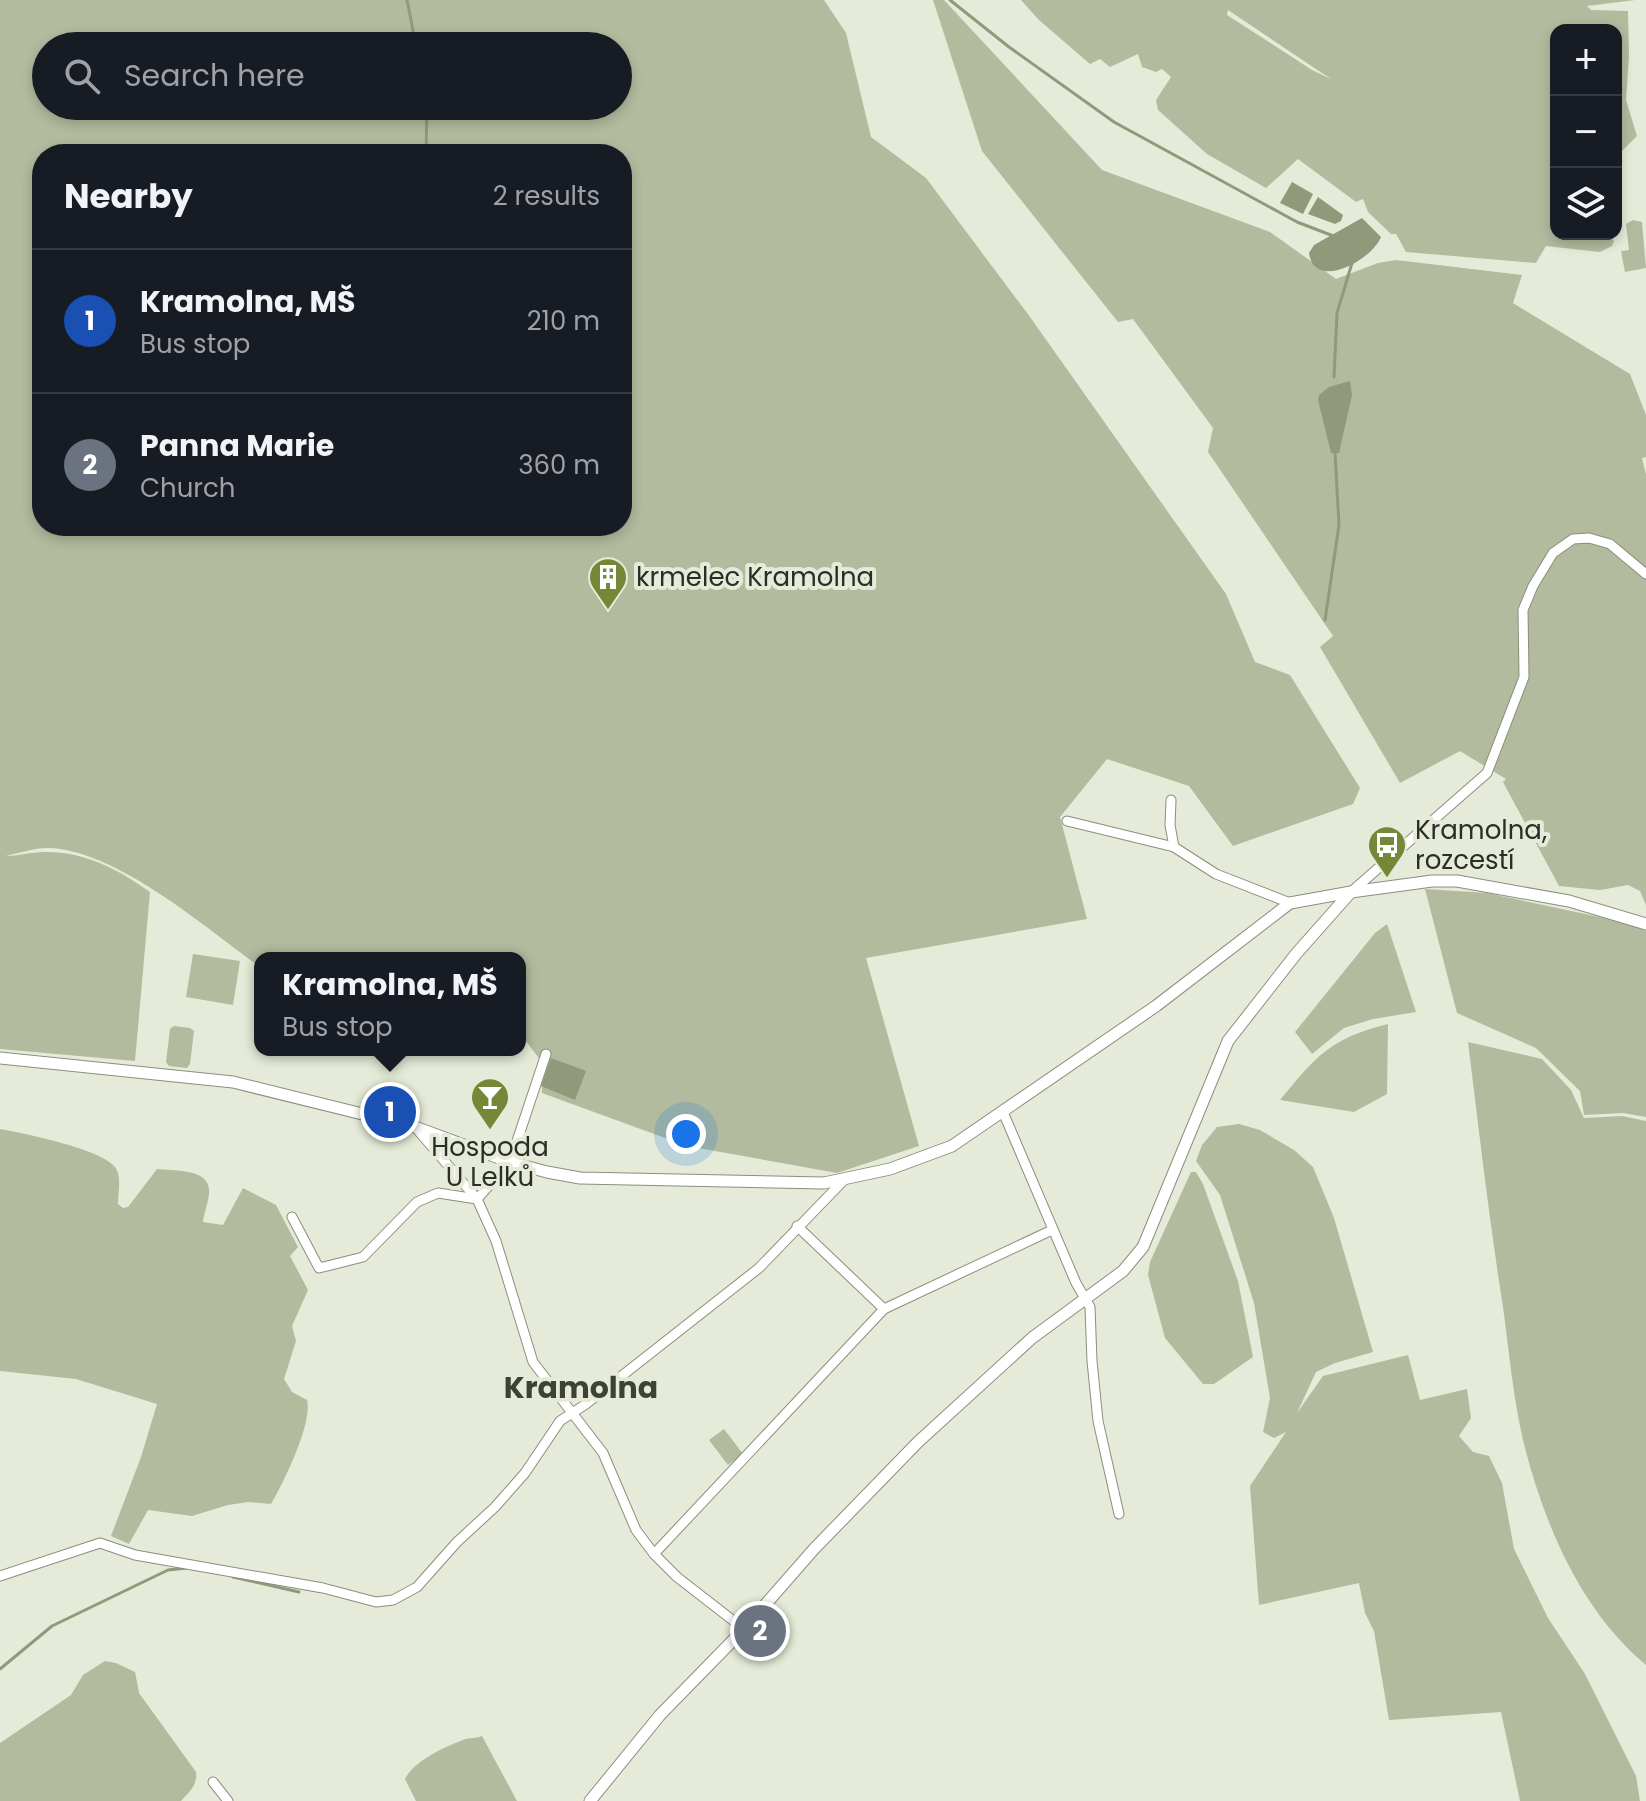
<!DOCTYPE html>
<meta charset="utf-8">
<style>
body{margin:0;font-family:Poppins,sans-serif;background:#20242c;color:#f1f3f6}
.controls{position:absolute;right:24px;top:24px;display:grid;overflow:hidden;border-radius:16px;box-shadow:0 4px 12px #0003}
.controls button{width:72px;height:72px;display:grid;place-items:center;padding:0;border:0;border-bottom:2px solid #363941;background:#171b24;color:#f1f3f6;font:40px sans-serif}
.you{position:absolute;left:686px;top:1134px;width:28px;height:28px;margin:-20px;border:6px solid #fff;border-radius:50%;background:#1a73e8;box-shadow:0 0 0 12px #1a73e833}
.badge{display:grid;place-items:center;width:52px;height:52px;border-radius:50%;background:#1a73e8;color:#fff;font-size:26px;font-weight:700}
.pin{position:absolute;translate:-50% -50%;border:4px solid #fff;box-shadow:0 2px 8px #0006}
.popup{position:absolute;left:254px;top:952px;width:272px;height:104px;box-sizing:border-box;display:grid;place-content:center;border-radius:16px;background:#171b24;filter:drop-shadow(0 2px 6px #0005);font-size:26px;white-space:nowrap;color:#9ea1a6}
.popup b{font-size:30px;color:#f1f3f6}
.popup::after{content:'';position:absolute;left:50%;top:100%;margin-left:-16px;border:16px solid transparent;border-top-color:#171b24}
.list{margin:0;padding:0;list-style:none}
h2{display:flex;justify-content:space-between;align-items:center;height:104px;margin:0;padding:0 32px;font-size:34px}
h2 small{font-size:26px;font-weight:400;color:#9ea1a6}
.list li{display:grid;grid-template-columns:52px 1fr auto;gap:24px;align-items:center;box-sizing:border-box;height:144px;padding:0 32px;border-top:2px solid #363941}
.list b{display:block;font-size:30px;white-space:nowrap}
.list p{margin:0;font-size:26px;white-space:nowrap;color:#9ea1a6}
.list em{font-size:26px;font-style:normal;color:#9ea1a6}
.icon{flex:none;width:44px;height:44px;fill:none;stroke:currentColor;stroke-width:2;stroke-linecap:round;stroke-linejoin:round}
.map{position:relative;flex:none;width:1646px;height:1801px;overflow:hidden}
.search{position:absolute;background:#171b24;box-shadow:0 4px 12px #0003;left:32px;top:32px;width:600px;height:88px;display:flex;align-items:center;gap:20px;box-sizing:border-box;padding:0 28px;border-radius:44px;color:#9ea1a6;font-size:30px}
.panel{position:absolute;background:#171b24;box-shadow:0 4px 12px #0003;left:32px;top:144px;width:600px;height:392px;border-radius:32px}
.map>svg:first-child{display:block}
.green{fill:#b2bb9e;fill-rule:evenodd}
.water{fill:#909a7a}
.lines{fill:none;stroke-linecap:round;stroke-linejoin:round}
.stream{stroke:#909a7a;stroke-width:3}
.minor-casing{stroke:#8a8f7e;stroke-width:11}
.tertiary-casing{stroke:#8a8f7e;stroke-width:13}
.minor{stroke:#fff;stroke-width:9}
.tertiary{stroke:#fff;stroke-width:11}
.labels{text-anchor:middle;stroke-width:8;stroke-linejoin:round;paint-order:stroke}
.poi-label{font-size:26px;fill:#2b2e27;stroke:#e5ebd8;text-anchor:start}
.quarter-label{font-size:30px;font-weight:bold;fill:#3e4233;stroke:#e5ebd8}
</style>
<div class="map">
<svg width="1646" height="1801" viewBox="0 0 1646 1801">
<rect width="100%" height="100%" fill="#e5ebd8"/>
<g class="green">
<path d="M0 0H824L846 33 871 137 926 178 1030 317 1226 594 1255 662 1290 675 1360 788 1353 804 1233 846 1189 786 1107 759 1060 817 1087 919 866 958 919 1146 837 1173 687 1146 542 1093 541 1061 520 1033V958H260V967C206 928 115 849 48 848 35 848 18 853 6 856 18 856 31 852 44 852 83 851 118 869 150 892L135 1061 0 1049ZM46 46H618V106H46ZM42 154H622V526H42Z"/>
<path d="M933 0H944L1102 170 1270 232 1336 279 1378 263 1396 260 1522 275 1513 303 1630 374 1646 415V457L1642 458 1646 475V905L1640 891 1628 885 1600 890 1559 886 1503 782 1506 779 1460 751 1400 783 1320 647 1333 636 1208 452 1213 428 1133 319 1118 322 982 151Z"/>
<path d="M1021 0H1635L1587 6 1591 10 1628 11 1629 57 1626 100 1637 136 1616 157V30H1556V234H1608L1614 241 1612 246 1600 252 1546 246 1536 263 1406 252 1396 234H1391L1368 212 1363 199 1356 202 1298 159 1266 188 1207 154 1158 110 1156 100 1171 77 1162 69 1156 72 1142 67 1138 54 1110 67 1100 59 1090 64 1039 20ZM1228 10 1331 79 1312 70 1227 15Z"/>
<path d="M1633 220 1642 222 1646 268 1625 272 1621 251 1629 250 1626 224Z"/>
<path d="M1425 889 1487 893 1623 922 1646 931V1117L1623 1113 1584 1115 1580 1091 1536 1048 1457 1013Z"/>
<path d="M1387 924 1416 1012 1373 1019 1344 1028 1312 1054 1295 1032 1375 933Z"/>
<path d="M193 954 240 961 233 1005 186 997Z"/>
<path d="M1388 1024 1387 1094 1354 1112 1280 1100C1316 1056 1331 1038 1388 1024Z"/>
<path d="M174 1026 190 1028 194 1031 190 1064 187 1068 169 1066 166 1062 170 1029Z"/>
<path d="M1468 1042 1542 1059 1571 1090 1584 1118 1622 1116 1646 1121V1665C1580 1610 1543 1522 1523 1440 1513 1397 1509 1351 1503 1307 1489 1219 1479 1131 1468 1042Z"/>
<path d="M1239 1124 1260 1130 1294 1150 1313 1167 1334 1218 1373 1352 1335 1363 1316 1372 1297 1413 1323 1376 1408 1355 1420 1400 1467 1389 1471 1418 1459 1436 1473 1452 1489 1456 1502 1483 1514 1549 1548 1618 1585 1674 1636 1776 1640 1801H1520L1501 1712 1389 1720 1374 1631 1365 1613 1359 1583 1259 1605 1250 1486 1286 1432 1274 1438 1263 1432 1270 1398 1254 1303 1220 1195 1196 1161 1202 1145 1217 1127Z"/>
<path d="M0 1129C23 1133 101 1149 115 1167 122 1176 118 1193 118 1204L123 1208 128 1207 157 1169C173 1171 207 1168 209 1189 210 1199 204 1212 203 1222L223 1225 243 1188 276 1205 298 1247 290 1256 308 1290 292 1326 296 1341 284 1379 292 1392 307 1400C313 1423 283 1484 271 1504L248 1502 228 1505 192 1516 148 1510 129 1544 111 1536 141 1457 157 1404 76 1379 0 1371Z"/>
<path d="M1191 1172H1196L1203 1184 1238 1281 1253 1357 1214 1384H1203L1165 1338 1148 1275 1150 1262Z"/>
<path d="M724 1429 743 1454 728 1465 709 1440Z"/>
<path d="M105 1661 116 1663 135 1672 139 1693 196 1772C198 1785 189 1792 181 1801H0V1743L71 1695 83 1675Z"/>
<path d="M482 1736 517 1801H416L405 1779C414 1761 444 1747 463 1740 470 1737 475 1739 482 1736Z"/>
</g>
<g class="water">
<path d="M1292 182 1313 194 1303 214 1280 203Z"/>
<path d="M1318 197 1343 215 1341 221 1335 224 1308 214Z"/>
<path d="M1362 218 1381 237C1372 260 1314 292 1309 253L1314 245Z"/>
<path d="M1350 381 1352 395 1339 453H1331L1318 400 1319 395 1329 387Z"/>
<path d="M551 1058 586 1071 575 1100 541 1086Z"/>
</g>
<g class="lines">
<g class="stream">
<path d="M407 0 416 46"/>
<path d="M950 0 1009 47 1114 122 1297 222 1336 237"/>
<path d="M426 154 427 106"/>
<path d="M1334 377 1337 313 1352 263"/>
<path d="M1325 620 1339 525 1335 453"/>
<path d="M233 1577 299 1592"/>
<path d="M0 1669 52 1626 168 1570 187 1568"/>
</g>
<g class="minor-casing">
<g id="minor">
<path d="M1171 800 1170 825 1174 847"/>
<path d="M1067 821 1174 847 1216 874 1290 903"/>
<path d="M1351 892 1487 773 1524 677 1523 610 1533 586 1553 553 1573 539 1589 538 1610 544 1646 574"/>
<path d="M1003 1112 1076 1283 1090 1307 1092 1361 1098 1421 1119 1514"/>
<path d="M415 1127 477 1199 496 1241 533 1362 603 1453 636 1530 654 1554 677 1577 744 1629"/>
<path d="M292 1217 319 1268 363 1257 417 1202 438 1193 477 1199 510 1162 546 1054"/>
<path d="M797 1226 884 1309"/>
<path d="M654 1554 884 1309 1052 1230"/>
<path d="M0 1576 100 1543 135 1555 323 1588 376 1602 393 1600 417 1587 457 1542 495 1507 525 1473 560 1421 586 1404 759 1268 844 1180"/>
<path d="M213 1782 228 1801"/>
</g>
</g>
<g class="tertiary-casing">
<g id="tertiary">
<path d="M0 1058 233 1082 415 1127 510 1162 547 1172 580 1178 824 1183 890 1169 952 1146 1156 1006 1290 903 1351 892 1432 881H1457L1569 901 1646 924"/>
<path d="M590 1801 660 1715 744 1629 814 1549 918 1442 1032 1338 1123 1271 1143 1247 1228 1041 1296 954 1350 893"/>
</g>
</g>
<use href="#minor" class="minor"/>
<use href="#tertiary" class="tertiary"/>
</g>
<defs>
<g id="building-pin" transform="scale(2)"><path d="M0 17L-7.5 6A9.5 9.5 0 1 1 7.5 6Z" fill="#748838" stroke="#e5ebd8"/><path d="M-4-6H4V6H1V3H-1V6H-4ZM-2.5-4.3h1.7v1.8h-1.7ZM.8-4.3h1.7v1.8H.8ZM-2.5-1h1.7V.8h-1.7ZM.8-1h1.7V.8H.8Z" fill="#fff"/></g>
<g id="bus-pin" transform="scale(2)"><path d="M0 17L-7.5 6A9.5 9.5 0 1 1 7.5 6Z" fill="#748838" stroke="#e5ebd8"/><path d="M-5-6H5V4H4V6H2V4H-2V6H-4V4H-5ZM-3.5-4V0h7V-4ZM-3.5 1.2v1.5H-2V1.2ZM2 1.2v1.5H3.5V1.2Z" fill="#fff"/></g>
<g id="bar-pin" transform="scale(2)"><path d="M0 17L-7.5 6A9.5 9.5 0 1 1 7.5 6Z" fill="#748838" stroke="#e5ebd8"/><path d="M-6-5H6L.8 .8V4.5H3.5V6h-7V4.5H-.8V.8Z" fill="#fff"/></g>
</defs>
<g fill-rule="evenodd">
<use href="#building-pin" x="608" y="577"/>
<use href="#bus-pin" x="1387" y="845"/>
<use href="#bar-pin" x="490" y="1097"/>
</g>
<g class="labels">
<g class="poi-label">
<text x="636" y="586">krmelec Kramolna</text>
<text x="1415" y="839">Kramolna,<tspan x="1415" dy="30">rozcestí</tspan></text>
<text x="490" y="1156" text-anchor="middle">Hospoda<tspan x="490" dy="30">U Lelků</tspan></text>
</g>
<g class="quarter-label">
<text x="581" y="1398">Kramolna</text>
</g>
</g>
</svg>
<div class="controls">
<button>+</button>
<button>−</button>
<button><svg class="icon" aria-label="layers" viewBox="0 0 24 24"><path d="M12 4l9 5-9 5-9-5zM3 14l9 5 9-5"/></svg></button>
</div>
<div class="you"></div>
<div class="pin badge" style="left:390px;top:1112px;background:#1a4fb4">1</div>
<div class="popup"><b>Kramolna, MŠ</b>Bus stop</div>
<div class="pin badge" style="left:760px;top:1631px;background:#6b7280">2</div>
<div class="search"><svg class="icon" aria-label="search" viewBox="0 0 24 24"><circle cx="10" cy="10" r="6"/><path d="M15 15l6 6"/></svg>Search here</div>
<section class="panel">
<h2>Nearby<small>2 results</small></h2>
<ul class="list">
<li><span class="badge" style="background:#1a4fb4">1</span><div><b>Kramolna, MŠ</b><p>Bus stop</p></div><em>210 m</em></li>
<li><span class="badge" style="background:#6b7280">2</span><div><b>Panna Marie</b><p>Church</p></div><em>360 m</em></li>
</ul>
</section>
</div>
